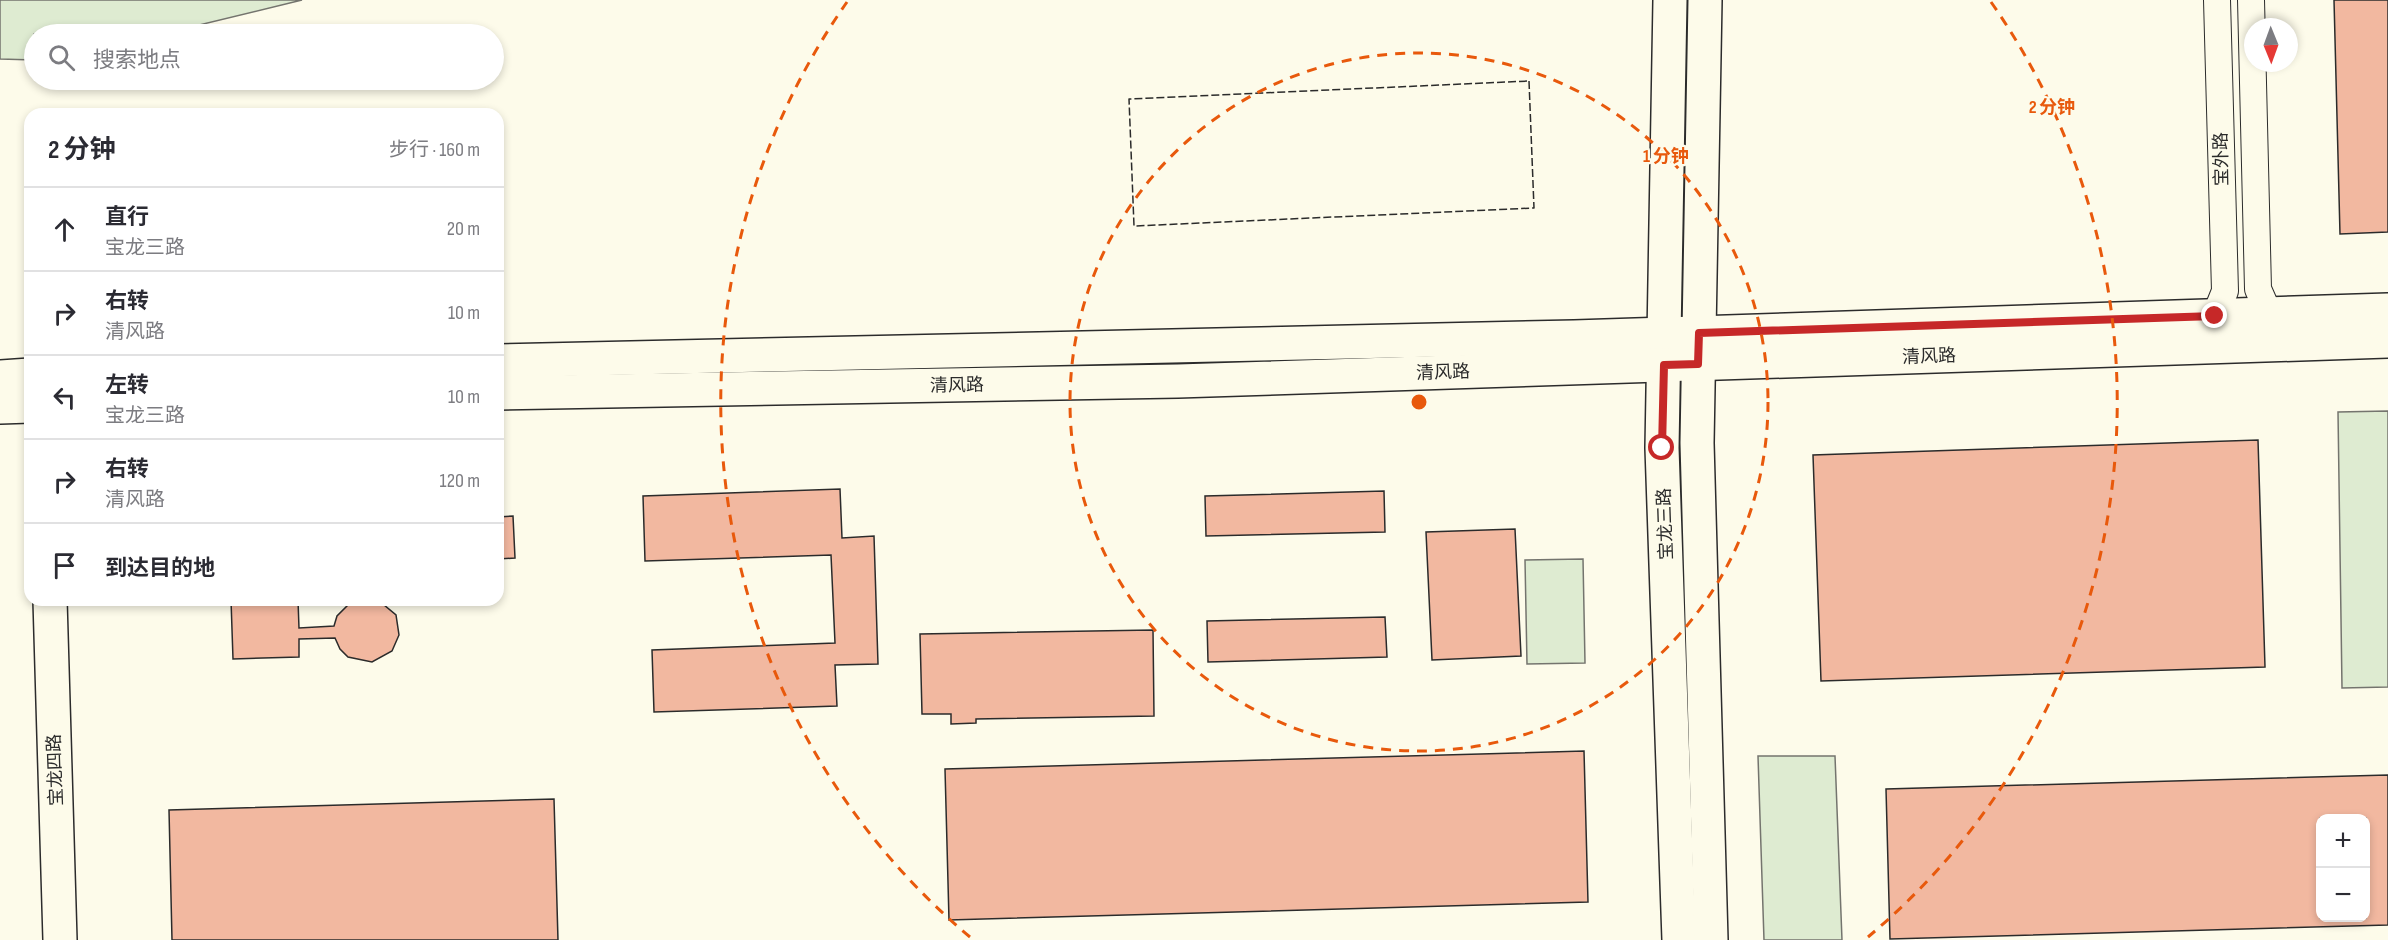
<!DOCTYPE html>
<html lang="zh">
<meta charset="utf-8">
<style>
body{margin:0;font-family:"Sofia Sans Condensed","Noto Sans SC",sans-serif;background:#f2f2f3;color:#2b2b33}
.controls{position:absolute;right:18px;bottom:18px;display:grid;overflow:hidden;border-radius:12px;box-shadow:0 3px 9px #0003}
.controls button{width:54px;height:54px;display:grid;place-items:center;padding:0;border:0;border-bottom:2px solid #e1e1e2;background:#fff;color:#2b2b33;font:30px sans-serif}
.compass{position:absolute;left:2244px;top:18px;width:54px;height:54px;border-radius:50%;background:#fff;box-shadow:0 3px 9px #0003;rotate:179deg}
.stop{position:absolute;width:18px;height:18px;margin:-14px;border:4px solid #c62828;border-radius:50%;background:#fff}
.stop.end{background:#c62828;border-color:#fff;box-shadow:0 2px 6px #0008}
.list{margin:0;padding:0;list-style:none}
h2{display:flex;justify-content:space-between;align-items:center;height:78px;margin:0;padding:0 24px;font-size:26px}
h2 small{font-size:20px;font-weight:400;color:#7c7c81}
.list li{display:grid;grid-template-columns:39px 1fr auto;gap:18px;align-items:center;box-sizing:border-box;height:84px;padding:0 24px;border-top:2px solid #e1e1e2}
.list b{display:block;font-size:22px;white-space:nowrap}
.list p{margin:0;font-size:20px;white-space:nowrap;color:#7c7c81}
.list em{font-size:20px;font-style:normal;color:#7c7c81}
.icon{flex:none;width:33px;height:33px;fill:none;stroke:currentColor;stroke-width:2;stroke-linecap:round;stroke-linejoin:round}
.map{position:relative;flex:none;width:2388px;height:940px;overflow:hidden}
.search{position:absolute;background:#fff;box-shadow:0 3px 9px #0003;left:24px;top:24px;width:480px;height:66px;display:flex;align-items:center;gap:15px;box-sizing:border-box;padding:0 21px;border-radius:33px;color:#7c7c81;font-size:22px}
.panel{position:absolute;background:#fff;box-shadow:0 3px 9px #0003;left:24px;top:108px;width:480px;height:498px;border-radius:18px}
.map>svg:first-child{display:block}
.green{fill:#deebd1;stroke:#74746e;stroke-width:1.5}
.building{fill:#f2b8a0;stroke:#2b2b2b;stroke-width:1.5;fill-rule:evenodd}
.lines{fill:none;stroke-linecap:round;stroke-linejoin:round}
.street-casing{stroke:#2b2b2b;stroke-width:28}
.secondary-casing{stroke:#2b2b2b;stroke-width:36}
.street{stroke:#fdfbea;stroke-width:26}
.secondary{stroke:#fdfbea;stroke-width:33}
.fence{stroke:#2b2b2b;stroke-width:1.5;stroke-dasharray:8 3;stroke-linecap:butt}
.route{stroke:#c62828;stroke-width:8}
.ring{fill:none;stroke:#e8590c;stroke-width:3;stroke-dasharray:10 8}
.labels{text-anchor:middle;stroke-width:4.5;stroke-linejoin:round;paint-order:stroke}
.street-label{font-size:18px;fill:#2b2b2b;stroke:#fdfbea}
.centre{fill:#e8590c;stroke:#fdfbea;stroke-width:3}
.ring-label{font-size:18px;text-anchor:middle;font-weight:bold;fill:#e8590c;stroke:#fdfbea;stroke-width:4.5;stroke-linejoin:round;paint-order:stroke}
</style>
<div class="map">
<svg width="2388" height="940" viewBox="0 0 2388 940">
<rect width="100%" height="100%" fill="#fdfbea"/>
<g class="green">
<path d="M0 0H302L162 34H34V60L0 59Z"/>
<path d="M2388 411V687L2342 688 2338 412Z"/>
<path d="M1583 559 1585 663 1527 664 1525 560Z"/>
<path d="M1758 756H1835L1842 940H1764Z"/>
</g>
<g class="building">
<path d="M2334 0H2388V232L2340 234Z"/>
<path d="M2258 440 2265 667 1821 681 1813 455Z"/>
<path d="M840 489 842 538 874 536 878 664 835 665 837 706 654 712 652 650 835 643 831 555 645 561 643 496Z"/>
<path d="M1384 491 1385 532 1206 536 1205 496Z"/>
<path d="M513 516 515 558 498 559V517Z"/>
<path d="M1515 529 1521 656 1432 660 1426 532Z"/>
<path d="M231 600H298L299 628 334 626 337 616 353 600H378L396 615 399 635 392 651 372 662 348 657 340 649 335 638 299 639V657L233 659Z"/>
<path d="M1385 617 1387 657 1208 662 1207 621Z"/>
<path d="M1153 630 1154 716 976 719V723L951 724V714H922L920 634Z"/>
<path d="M1584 751 1588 902 949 920 945 769Z"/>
<path d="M2388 775V925L1890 939 1886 789ZM2320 818H2366V918H2320Z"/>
<path d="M554 799 558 940H172L169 810Z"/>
</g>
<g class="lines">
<g class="street-casing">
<g id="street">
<path d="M2251 0 2258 289 2269 314"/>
<path d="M2215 316 2225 291 2217 0"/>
</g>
</g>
<g class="secondary-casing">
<g id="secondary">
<path d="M1670 0 1662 448 1679 940"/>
<path d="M1705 0 1697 443 1711 940"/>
<path d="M498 361 1574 337 2388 310"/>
<path d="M0 377 30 375"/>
<path d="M498 393 1178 381 2388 341"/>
<path d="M0 407 30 406"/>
<path d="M50 600 60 940"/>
</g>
</g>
<use href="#street" class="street"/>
<use href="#secondary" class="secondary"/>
<path class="fence" d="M1529 81 1534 208 1134 226 1129 99Z"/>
</g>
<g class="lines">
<path class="route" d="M1662 448 1664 365 1698 364 1699 333 2215 316"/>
</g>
<g class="ring">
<circle cx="1419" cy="402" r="349"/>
<path d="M970 937A698 698 0 0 1 847 2M1991 2A698 698 0 0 1 1868 937"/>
</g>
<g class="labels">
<g class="street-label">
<text transform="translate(2221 159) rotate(-91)" y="6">宝外路</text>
<text transform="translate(1929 356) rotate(-2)" y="6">清风路</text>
<text transform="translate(1443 372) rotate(-2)" y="6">清风路</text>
<text transform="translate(957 385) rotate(-1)" y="6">清风路</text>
<text transform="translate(1665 524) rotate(-92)" y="6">宝龙三路</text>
<text transform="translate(55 770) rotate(-92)" y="6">宝龙四路</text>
</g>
</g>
<circle cx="1419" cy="402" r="9" class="centre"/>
<g class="ring-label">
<text x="2052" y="113">2 分钟</text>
<text x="1666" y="162">1 分钟</text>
</g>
</svg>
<div class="controls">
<button>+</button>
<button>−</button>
</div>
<svg class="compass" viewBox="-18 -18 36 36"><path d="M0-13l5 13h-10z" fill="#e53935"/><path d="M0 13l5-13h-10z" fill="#7c7c81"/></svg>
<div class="stop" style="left:1662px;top:448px"></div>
<div class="stop end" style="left:2215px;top:316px"></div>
<div class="search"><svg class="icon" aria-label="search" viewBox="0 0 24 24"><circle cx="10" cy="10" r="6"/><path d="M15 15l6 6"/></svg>搜索地点</div>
<section class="panel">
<h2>2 分钟<small>步行 · 160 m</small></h2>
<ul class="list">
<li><svg class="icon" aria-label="ahead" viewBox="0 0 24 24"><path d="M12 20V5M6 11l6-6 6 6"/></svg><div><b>直行</b><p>宝龙三路</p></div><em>20 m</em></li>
<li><svg class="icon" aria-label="right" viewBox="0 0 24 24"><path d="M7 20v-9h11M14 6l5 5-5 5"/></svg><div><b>右转</b><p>清风路</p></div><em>10 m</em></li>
<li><svg class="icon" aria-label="left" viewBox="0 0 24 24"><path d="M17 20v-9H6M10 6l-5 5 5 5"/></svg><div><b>左转</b><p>宝龙三路</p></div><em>10 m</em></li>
<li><svg class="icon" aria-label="right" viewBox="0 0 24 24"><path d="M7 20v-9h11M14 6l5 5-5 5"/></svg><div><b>右转</b><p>清风路</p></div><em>120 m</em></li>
<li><svg class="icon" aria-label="arrive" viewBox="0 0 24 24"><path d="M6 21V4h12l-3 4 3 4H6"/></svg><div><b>到达目的地</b></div></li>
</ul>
</section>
</div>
